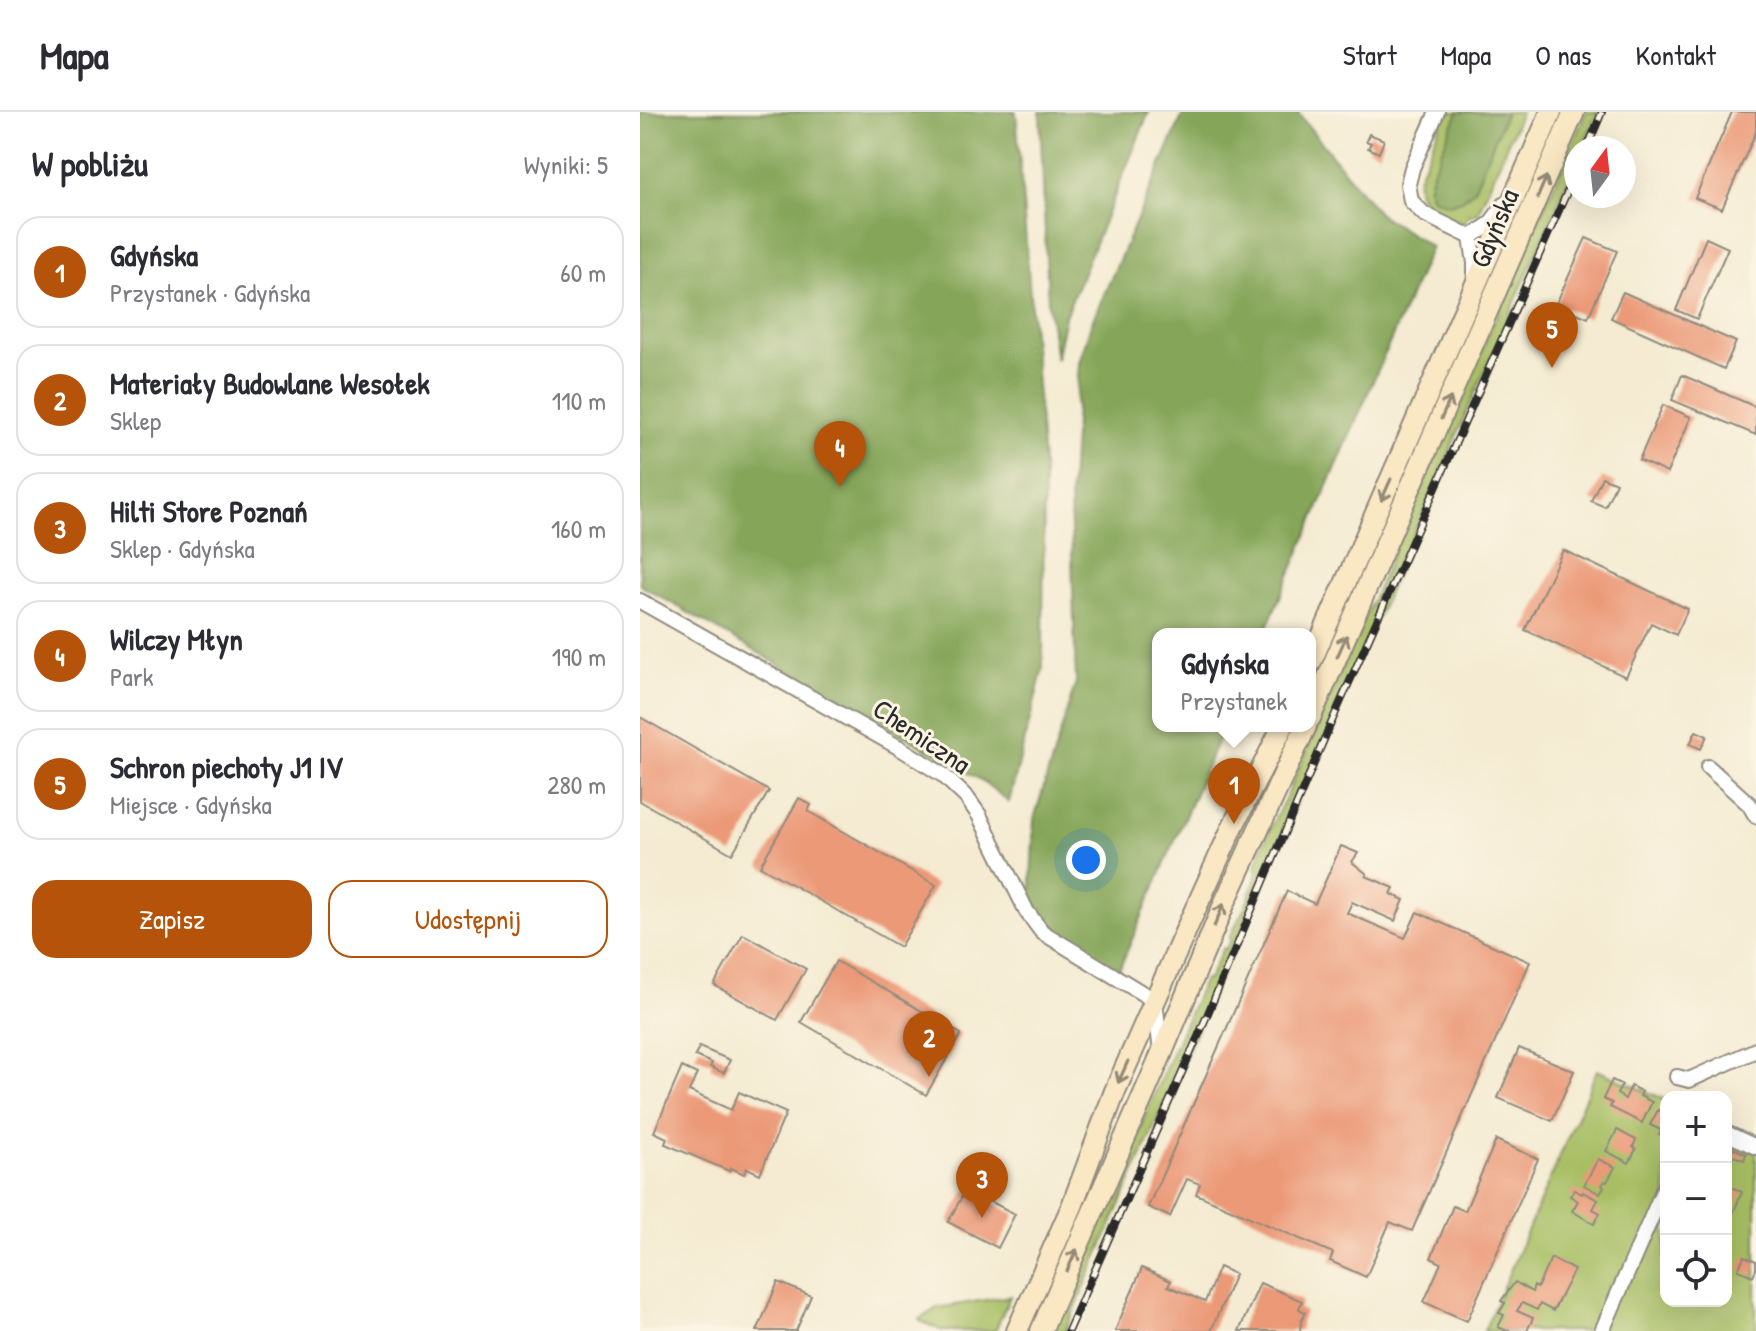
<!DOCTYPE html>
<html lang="pl">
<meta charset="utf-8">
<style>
body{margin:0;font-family:"Patrick Hand",sans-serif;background:#f7f7f7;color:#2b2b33}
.controls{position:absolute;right:24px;bottom:24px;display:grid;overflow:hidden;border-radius:16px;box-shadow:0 8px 32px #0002}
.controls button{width:72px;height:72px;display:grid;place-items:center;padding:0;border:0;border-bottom:2px solid #e1e1e2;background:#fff;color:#2b2b33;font:40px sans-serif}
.compass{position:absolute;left:924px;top:24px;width:72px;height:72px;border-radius:50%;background:#fff;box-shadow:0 8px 32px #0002;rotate:15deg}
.you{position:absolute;left:446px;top:748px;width:28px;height:28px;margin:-20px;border:6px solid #fff;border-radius:50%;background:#1a73e8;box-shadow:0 0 0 12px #1a73e833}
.badge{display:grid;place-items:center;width:52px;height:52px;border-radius:50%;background:#b45309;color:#fff;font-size:26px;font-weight:700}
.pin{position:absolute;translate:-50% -66px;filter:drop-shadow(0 2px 4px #0008)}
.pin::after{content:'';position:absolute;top:42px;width:28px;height:24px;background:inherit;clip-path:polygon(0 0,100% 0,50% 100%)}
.popup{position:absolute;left:512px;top:516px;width:164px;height:104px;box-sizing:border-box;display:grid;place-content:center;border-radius:16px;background:#fff;filter:drop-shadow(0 2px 6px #0005);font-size:26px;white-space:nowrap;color:#7c7c81}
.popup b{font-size:30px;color:#2b2b33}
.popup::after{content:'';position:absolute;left:50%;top:100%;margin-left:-16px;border:16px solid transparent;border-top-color:#fff}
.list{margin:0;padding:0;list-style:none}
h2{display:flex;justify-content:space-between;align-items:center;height:104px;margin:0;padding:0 32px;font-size:34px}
h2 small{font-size:26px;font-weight:400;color:#7c7c81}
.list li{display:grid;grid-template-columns:52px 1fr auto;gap:24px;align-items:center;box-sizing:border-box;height:112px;margin:0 16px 16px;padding:0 16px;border:2px solid #e1e1e2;border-radius:24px}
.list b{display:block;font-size:30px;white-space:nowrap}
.list p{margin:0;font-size:26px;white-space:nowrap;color:#7c7c81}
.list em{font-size:26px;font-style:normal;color:#7c7c81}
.actions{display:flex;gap:16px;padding:24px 32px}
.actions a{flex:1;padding:18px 0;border:2px solid #b45309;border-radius:24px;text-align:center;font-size:28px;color:#b45309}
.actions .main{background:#b45309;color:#fff}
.icon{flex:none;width:44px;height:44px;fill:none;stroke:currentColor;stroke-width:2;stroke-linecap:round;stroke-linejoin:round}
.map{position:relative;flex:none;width:1116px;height:1219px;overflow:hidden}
header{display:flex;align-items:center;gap:48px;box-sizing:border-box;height:112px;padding:0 40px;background:#fff;border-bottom:2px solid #e1e1e2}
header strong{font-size:38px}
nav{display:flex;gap:44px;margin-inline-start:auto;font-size:28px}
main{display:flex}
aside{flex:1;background:#fff}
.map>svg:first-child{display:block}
.green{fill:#a7be63;stroke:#697447;stroke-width:2}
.forest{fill:#85a559;stroke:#586842;stroke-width:2}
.building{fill:#eb9977}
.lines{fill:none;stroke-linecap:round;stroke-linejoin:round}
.street-casing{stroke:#908b7e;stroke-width:18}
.secondary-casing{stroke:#908b7e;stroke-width:24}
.street{stroke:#fff;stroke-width:14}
.secondary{stroke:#fae7c3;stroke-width:20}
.rail-casing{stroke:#2b2b2b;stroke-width:8}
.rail{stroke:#fcf5e5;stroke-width:5;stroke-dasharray:15;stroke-linecap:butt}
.oneway{stroke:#928977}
.labels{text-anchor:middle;stroke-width:6;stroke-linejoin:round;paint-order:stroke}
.street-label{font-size:28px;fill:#2b2b2b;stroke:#fcf5e5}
</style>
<header>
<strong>Mapa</strong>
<nav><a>Start</a><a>Mapa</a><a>O nas</a><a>Kontakt</a></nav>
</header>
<main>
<aside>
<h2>W pobliżu<small>Wyniki: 5</small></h2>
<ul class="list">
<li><span class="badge">1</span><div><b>Gdyńska</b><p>Przystanek · Gdyńska</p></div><em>60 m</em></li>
<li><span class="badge">2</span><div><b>Materiały Budowlane Wesołek</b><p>Sklep</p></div><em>110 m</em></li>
<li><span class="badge">3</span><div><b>Hilti Store Poznań</b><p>Sklep · Gdyńska</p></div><em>160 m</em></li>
<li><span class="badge">4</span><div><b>Wilczy Młyn</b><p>Park</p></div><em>190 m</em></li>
<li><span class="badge">5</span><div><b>Schron piechoty J1 IV</b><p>Miejsce · Gdyńska</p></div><em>280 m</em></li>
</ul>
<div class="actions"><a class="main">Zapisz</a><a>Udostępnij</a></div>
</aside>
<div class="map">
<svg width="1116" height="1219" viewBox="0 0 1116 1219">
<rect width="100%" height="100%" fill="#fcf5e5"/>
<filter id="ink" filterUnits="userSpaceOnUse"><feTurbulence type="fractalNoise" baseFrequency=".0125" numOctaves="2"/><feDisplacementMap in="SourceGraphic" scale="16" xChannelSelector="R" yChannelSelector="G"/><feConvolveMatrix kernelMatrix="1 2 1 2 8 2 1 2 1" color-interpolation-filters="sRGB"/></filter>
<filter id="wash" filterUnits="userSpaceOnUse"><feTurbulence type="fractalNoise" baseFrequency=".006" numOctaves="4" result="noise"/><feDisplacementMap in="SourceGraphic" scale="32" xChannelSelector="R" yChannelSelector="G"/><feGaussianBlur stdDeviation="1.8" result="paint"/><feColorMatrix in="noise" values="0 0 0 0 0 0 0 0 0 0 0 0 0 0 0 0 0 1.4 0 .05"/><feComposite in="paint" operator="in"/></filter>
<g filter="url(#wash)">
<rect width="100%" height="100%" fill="#f4ebd2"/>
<g class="green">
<path d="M806 0H881L838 100 828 104 824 112C801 105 774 94 778 66Z"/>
<path d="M946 0H958L942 36H936V50L425 1219H412L564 867 568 868 583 836 586 837 591 827 589 826C601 804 613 781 618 757L616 756C622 729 637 704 649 679Z"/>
<path d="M957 958 1026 988V1189H1086V1014L1116 1027V1219H844Z"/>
<path d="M370 1184 355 1219H303L280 1209V1207L297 1196Z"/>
</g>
<g class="forest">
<path d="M0 0H376L404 364 403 556 369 690 344 670 0 473Z"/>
<path d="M400 0H509L425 204 416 248 408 191Z"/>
<path d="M544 0H657L738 101 791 135 624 522H518V614H584L478 860 428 828 390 790 394 707 436 570 430 384 439 251 451 212Z"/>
<path d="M818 0H866L834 78 822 88 809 92 792 86 788 76 794 56Z"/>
</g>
<g id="blocks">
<g class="building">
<path d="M1092 0H1116V20L1082 97 1055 86Z"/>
<path d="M729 22 744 28 739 41 728 36 731 31 726 29Z"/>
<path d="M946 126 977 139 948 206 916 192Z"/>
<path d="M1066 126 1088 136 1057 207 1036 198Z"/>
<path d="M983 180 1096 230 1084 257 971 206Z"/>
<path d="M1042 263 1116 295V323L1032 288Z"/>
<path d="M1023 293 1051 305 1027 361 999 348Z"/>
<path d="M962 365 976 371 965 395 951 389Z"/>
<path d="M923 438 1048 497 1036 523 1011 511 986 565 885 518Z"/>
<path d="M0 605 129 679 92 742 0 689Z"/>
<path d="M1056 619 1067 624 1061 637 1050 632Z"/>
<path d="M159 686 171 693 168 699 296 773 260 835 120 754Z"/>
<path d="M701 734 718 741 712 750 727 762 726 764 754 776 751 782 764 788 755 809 712 790 707 801 765 826 777 800 890 850 772 1119 750 1110 726 1165 690 1149 693 1141 556 1082 560 1072 547 1067 530 1105 508 1095 647 779 675 792Z"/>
<path d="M103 822 166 857 137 908 74 873Z"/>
<path d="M196 849 321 922 286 983 161 910Z"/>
<path d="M59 935 90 948 84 961 70 955 72 951 55 944Z"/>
<path d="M879 936 934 959 912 1009 858 986Z"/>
<path d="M42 955 57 962 49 979 91 998 99 980 146 1001 120 1062 107 1056 104 1062 91 1056 89 1059 25 1032 27 1026 14 1020Z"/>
<path d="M972 968 982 973 977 982 985 987 991 974 1002 980 1000 984 1012 990 1002 1011 970 995 972 991 963 987Z"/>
<path d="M1018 998 1026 1002V1024L1019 1022 1021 1018 1010 1013Z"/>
<path d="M977 1018 996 1028 993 1035 996 1037 989 1051 966 1039Z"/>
<path d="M856 1028 898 1047 827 1209 784 1190 801 1151 791 1146 813 1094 825 1099Z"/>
<path d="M1086 1033 1106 1042 1104 1048 1093 1044 1090 1050 1086 1048Z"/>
<path d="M958 1047 975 1055 967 1070 965 1069 962 1073 964 1075 960 1082 944 1073Z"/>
<path d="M1091 1075 1102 1080 1091 1106 1086 1103V1077L1089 1079Z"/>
<path d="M326 1077 375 1102 358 1136 308 1110Z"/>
<path d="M934 1078 942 1082 943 1080 958 1088 953 1097 960 1101 954 1112 932 1099 938 1089 930 1084Z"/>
<path d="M1104 1144 1116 1149V1157L1113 1164 1098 1158Z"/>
<path d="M911 1146 934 1158 913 1199 900 1192 897 1198 882 1191 877 1199 893 1206 887 1219H867L858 1215 864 1203 859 1201 865 1191 861 1189 875 1170 892 1180 894 1174 897 1176Z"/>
<path d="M579 1155 595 1162 571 1219H475L502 1156 531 1169 528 1174 565 1190Z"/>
<path d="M138 1170 171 1184 156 1219H117Z"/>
<path d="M620 1171 662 1189 659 1197 665 1200 661 1210 660 1219H599Z"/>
</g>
</g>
</g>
<g filter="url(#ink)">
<use href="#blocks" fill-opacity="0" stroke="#908b7e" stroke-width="2"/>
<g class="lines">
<g class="street-casing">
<g id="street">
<path d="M797 0 772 56 768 72 771 89 784 102 831 125"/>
<path d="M831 125 850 112 865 92"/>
<path d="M831 125 835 151V168"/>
<path d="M0 489 260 636 303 663 327 686 339 703 387 800 402 820 515 889"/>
<path d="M1068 655 1109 692 1116 704"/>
<path d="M515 889 521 940"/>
<path d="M1037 965 1049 968 1116 938"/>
<path d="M1086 1021 1116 1035"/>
<path d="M962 1219 1026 1072"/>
</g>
</g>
<g class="secondary-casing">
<g id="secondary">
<path d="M670 552 911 0"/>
<path d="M670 606 934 0"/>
<path d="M377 1219 432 1094 475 979 550 809 594 712 643 614"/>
<path d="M401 1219 521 943 585 790 666 614"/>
</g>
</g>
<use href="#street" class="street"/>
<use href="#secondary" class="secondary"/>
<g class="rail-casing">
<g id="rail">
<path d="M947 36 962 0"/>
<path d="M428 1219 560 920 689 616 936 60"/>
</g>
</g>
<use href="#rail" class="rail"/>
</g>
<defs><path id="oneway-shaft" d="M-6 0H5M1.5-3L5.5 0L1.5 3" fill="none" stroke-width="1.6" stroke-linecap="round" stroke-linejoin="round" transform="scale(2)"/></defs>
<g class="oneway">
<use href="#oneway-shaft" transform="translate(902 75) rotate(-67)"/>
<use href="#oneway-shaft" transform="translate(806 296) rotate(-66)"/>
<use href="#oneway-shaft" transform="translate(746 378) rotate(114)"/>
<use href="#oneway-shaft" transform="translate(702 534) rotate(-66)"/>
<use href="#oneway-shaft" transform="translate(579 803) rotate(-67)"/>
<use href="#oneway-shaft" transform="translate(483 960) rotate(114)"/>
<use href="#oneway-shaft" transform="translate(432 1148) rotate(-66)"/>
</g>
</g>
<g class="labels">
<g class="street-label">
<text transform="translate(854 116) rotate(-67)" y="10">Gdyńska</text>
<text transform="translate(282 624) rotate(34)" y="10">Chemiczna</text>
</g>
</g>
</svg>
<div class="controls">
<button>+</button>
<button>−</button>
<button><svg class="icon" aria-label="locate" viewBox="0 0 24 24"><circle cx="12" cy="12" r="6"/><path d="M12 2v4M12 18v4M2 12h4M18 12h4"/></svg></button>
</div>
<svg class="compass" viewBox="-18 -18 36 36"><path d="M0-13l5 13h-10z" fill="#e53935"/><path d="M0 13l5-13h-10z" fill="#7c7c81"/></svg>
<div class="you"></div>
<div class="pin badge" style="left:594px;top:712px">1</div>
<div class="popup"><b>Gdyńska</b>Przystanek</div>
<div class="pin badge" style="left:289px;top:965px">2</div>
<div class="pin badge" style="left:342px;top:1106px">3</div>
<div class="pin badge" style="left:200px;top:375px">4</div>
<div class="pin badge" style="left:912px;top:256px">5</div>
</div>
</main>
